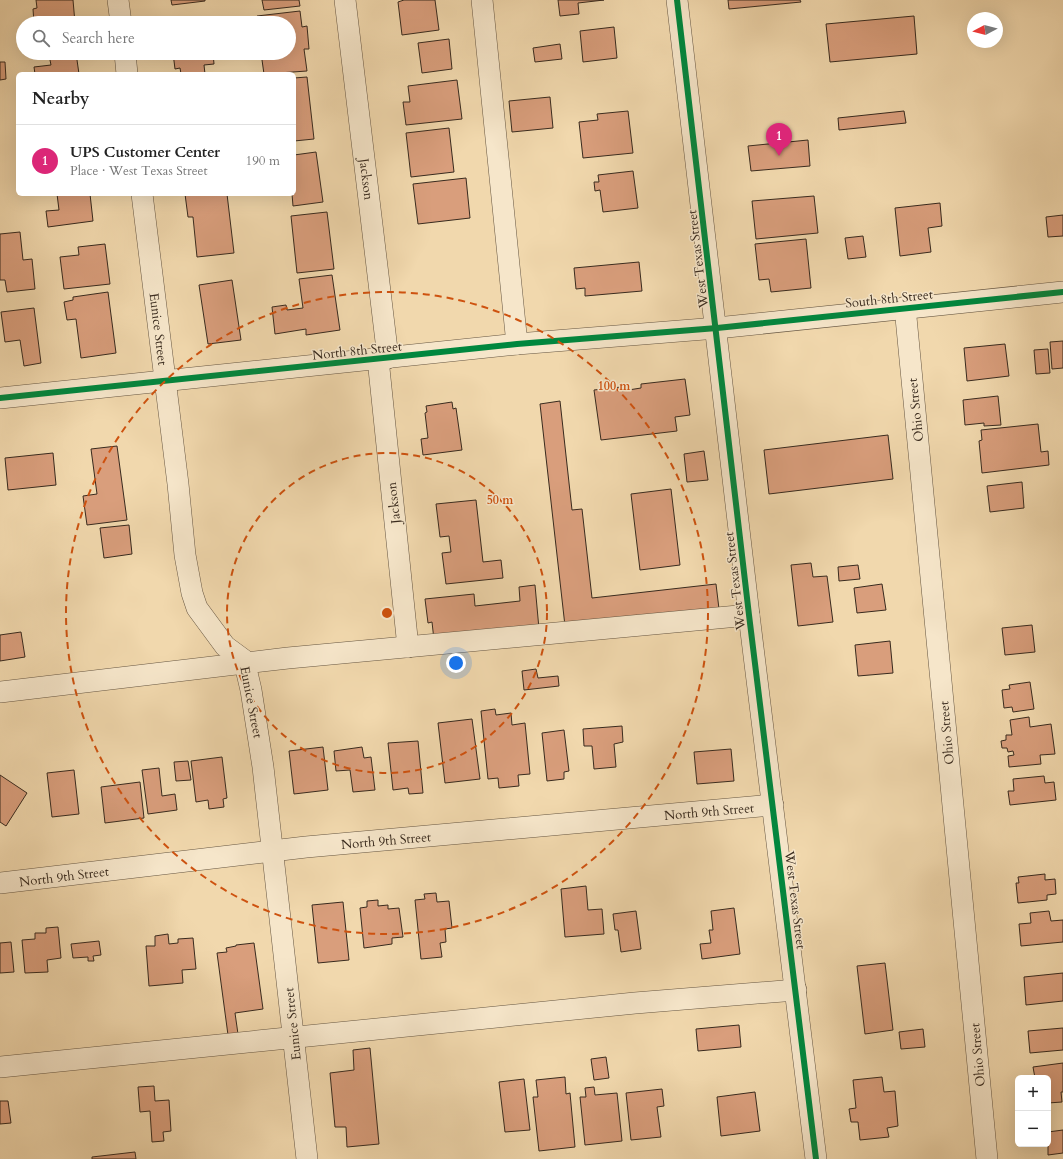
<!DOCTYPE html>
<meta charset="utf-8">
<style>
body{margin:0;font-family:Cardo,serif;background:#f2f2f2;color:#222}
.controls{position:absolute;right:12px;bottom:12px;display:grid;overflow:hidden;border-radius:6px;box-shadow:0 4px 16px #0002}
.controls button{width:36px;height:36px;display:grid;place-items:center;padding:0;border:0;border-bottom:1px solid #e0e0e0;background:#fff;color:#222;font:20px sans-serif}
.compass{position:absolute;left:967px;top:12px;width:36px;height:36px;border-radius:50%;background:#fff;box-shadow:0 4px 16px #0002;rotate:263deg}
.you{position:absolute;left:456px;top:663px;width:14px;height:14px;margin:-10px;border:3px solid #fff;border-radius:50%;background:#1a73e8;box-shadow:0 0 0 6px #1a73e833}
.badge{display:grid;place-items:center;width:26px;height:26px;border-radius:50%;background:#db2777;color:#fff;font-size:13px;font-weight:700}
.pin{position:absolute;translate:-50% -33px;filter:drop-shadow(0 1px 2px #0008)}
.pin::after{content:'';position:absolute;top:21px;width:14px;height:12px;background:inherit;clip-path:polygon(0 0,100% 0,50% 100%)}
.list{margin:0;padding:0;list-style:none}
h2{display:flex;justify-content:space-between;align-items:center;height:52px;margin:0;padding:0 16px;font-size:17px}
h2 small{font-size:13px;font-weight:400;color:#767676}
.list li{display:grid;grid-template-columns:26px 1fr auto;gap:12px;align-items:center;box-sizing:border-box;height:72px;padding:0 16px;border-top:1px solid #e0e0e0}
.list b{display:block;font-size:15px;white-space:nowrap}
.list p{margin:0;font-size:13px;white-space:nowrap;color:#767676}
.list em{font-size:13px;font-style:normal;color:#767676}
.icon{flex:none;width:22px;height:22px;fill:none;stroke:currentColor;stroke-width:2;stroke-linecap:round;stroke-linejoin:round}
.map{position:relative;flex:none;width:1063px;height:1159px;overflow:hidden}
.search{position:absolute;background:#fff;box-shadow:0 4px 16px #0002;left:16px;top:16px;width:280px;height:44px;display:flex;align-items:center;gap:10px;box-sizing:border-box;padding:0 14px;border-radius:22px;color:#767676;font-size:15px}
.panel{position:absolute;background:#fff;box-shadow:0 4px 16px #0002;left:16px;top:72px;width:280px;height:124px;border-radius:6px}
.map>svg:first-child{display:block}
.building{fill:#d99e7c;stroke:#382a1e}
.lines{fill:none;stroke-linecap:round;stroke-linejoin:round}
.minor-casing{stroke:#665642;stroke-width:22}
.minor{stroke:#f6e6ca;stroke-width:21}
.cycleway-casing{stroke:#f6e6ca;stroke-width:8}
.cycleway{stroke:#00873e;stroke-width:6}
.ring{fill:none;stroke:#ce520f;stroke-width:2;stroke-dasharray:7 5}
.labels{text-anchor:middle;stroke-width:3;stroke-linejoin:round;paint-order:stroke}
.street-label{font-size:13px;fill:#382a1e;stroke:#f6e6ca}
.centre{fill:#ce520f;stroke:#f6e6ca;stroke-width:2}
.ring-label{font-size:12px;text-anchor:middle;font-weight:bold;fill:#ce520f;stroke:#f6e6ca;stroke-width:3;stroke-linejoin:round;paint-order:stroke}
</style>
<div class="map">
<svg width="1063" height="1159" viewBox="0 0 1063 1159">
<rect width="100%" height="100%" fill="#f1d8ad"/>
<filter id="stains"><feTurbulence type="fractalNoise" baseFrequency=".005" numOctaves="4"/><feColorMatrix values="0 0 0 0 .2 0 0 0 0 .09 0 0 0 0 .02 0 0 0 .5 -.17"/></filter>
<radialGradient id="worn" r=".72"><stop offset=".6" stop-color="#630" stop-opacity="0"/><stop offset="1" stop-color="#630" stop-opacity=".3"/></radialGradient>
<g class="building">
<path d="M36 0H73L75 23H34L33 9 37 8Z"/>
<path d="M171 0H205V1L172 5Z"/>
<path d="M262 0H299L300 6 264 10Z"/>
<path d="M404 0H435L439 30 402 35 398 2Z"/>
<path d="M558 0H604L578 3 579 14 560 16Z"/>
<path d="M728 0H800L801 2 729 9Z"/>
<path d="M300 11 302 27 307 26 309 49H304L307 71 264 74 261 53H289V23H258L257 16Z"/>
<path d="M914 16 917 54 830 62 826 24Z"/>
<path d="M614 27 617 58 583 62 580 31Z"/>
<path d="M449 39 452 69 422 73 418 43Z"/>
<path d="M560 44 562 59 535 62 533 48Z"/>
<path d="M64 53H76L79 74H35L34 67 51 65 49 55Z"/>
<path d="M173 53H213L214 64 204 65 205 74H181L180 68 175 69Z"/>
<path d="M0 62H5L6 79 0 80Z"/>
<path d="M307 77 314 139 294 141V78Z"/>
<path d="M457 80 462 119 406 125 403 102H410L408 86Z"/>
<path d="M550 97 553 128 512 132 509 101Z"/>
<path d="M628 111 633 153 583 158 579 122 598 120 597 114Z"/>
<path d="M904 111 906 123 839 130 838 118Z"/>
<path d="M449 128 454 172 411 177 406 133Z"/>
<path d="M808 140 810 166 751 171 748 146Z"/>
<path d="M316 152 323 202 293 206 292 194H294V155Z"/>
<path d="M633 171 638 208 603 212 600 190 595 191 594 182H599L598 175Z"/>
<path d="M466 178 470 218 418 224 413 184Z"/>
<path d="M57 194H90L93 221 48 227 46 211 59 210Z"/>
<path d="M185 194H227L234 253 197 257 193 217H188Z"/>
<path d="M814 196 818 233 756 239 752 201Z"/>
<path d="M940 203 942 226 928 228 931 252 900 256 895 208Z"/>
<path d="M327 212 334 269 297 273 291 216Z"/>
<path d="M1063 215V236L1048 237 1046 217Z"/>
<path d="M20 232 23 260 32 259 35 289 7 292 5 280H0V234Z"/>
<path d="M863 236 866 257 848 259 845 238Z"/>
<path d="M806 239 811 288 771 292 769 279 759 280 755 244Z"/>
<path d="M105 244 110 284 64 289 60 257 79 255 78 247Z"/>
<path d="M639 262 642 291 585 296V288L576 289 574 268Z"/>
<path d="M332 275 340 330 306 335V329L275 334 272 307 286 305 287 310 303 308 299 279Z"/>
<path d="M232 280 241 340 208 344 199 285Z"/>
<path d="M108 292 116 353 81 358 76 319 67 320 64 302 73 300V297Z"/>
<path d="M34 308 41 363 24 366 20 340 5 342 1 312Z"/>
<path d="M1063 341V368L1052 369 1050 342Z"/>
<path d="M1005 344 1009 376 967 381 964 348Z"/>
<path d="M1048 349 1050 373 1036 374 1034 350Z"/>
<path d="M685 379 690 415 675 417 677 431 601 440 594 390 621 387 622 391 641 388V384Z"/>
<path d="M998 396 1001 425 984 426V423L965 425 963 400Z"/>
<path d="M560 401 572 510 582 509 592 598 716 584 719 609 565 626 540 404Z"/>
<path d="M452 402 453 409 456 408 462 450 423 455 421 439 428 438 425 413 427 412 426 406Z"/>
<path d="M1038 424 1041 452 1048 451 1049 465 982 473 979 441 982 440 981 430Z"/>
<path d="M888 435 893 479 769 494 764 450Z"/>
<path d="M117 446 127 520 87 525 83 496 97 494 91 449Z"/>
<path d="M704 451 708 480 687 482 684 454Z"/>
<path d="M53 453 56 485 8 490 5 458Z"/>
<path d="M1022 482 1024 508 990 512 987 486Z"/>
<path d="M671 489 680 565 640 570 631 494Z"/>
<path d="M476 500 483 562 501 560 503 578 446 584 442 553 451 552 449 536 440 537 436 504Z"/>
<path d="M129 525 132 554 104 558 100 528Z"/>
<path d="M811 563 813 577 827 576 833 622 798 626 791 565Z"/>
<path d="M858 565 860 579 839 581 838 567Z"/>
<path d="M882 584 886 610 857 613 854 588Z"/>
<path d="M535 585 539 629 434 640 432 622 428 623 425 599 474 594 475 606 520 601 519 587Z"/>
<path d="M1032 625 1035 652 1005 655 1002 628Z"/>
<path d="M21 632 25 657 0 661V635Z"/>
<path d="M890 641 893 673 858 676 855 645Z"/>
<path d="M536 669 538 678 558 676 559 686 524 690 522 671Z"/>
<path d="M1030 682 1034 709 1013 712 1012 707 1004 708 1002 690 1010 689 1009 685Z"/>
<path d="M495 709 496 715 511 713 512 725 525 723 530 774 518 775 519 786 499 788 498 778 488 779 481 711Z"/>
<path d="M1029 717 1030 727 1051 724 1055 754 1040 755 1041 764 1009 767 1008 756 1014 755 1013 751 1008 752 1007 748H1002L1001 741 1006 740V735H1012L1010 720Z"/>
<path d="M472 719 480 779 445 783 438 723Z"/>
<path d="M622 726 623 742 614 744 616 767 594 769 592 746H584L583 729Z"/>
<path d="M564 730 569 771 564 772V779L547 781 542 733Z"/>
<path d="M418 741 423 793 409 794 408 788 393 790 388 743Z"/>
<path d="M323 747 328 790 294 794 289 751Z"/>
<path d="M362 747 364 758 371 757 375 790 353 792 350 770 336 771 334 751Z"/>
<path d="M731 749 734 781 697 784 694 752Z"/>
<path d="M222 757 227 798 223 799 224 807 209 809 208 800 196 802 191 761Z"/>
<path d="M188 761 191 780 176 781 174 762Z"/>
<path d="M159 768 162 796 175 794 177 810 148 814 142 770Z"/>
<path d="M74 770 79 814 52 817 47 773Z"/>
<path d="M0 775 27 793 6 826 0 822Z"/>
<path d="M1044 776 1045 783 1054 782 1056 800 1010 805 1008 791H1014L1013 779Z"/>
<path d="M140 782 144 818 105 823 101 787Z"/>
<path d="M1045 874V880L1055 879 1056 894 1047 895V900L1018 903 1016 883H1019L1018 877Z"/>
<path d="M586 886 588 910 602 909 604 934 565 937 561 889Z"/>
<path d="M436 893 437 902 449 901 452 928 445 929 446 942 440 943 442 957 421 959 415 900 425 899 424 894Z"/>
<path d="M378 900V906L388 905V909L399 908 403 937 392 938V944L364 948 360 908 367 907V901Z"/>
<path d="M343 902 349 960 318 963 312 905Z"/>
<path d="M734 908 740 954 702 959 700 944 711 943 709 930H713L711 911Z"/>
<path d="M636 911 641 949 621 952 618 930H615L613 914Z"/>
<path d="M1049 911 1051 921 1063 920V942L1021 946 1019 924 1031 923 1030 913Z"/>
<path d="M58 927 61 958 47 960 48 972 25 973 22 940 35 939V933H46V928Z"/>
<path d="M168 934 169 944 178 943V939L193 938 196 969 182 970 183 983 149 986 146 946H155V936Z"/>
<path d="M99 941 101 955 93 956 94 961H88V957L73 958 71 944Z"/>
<path d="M11 942 14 972 0 973V943Z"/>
<path d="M254 943 263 1009 235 1013 238 1034 228 1035 217 953 227 952 226 948 236 946V945Z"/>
<path d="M885 963 893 1030 865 1034 857 966Z"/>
<path d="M1063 973V1001L1026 1005 1024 977Z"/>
<path d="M739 1025 741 1047 698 1051 696 1029Z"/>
<path d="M1063 1028V1050L1030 1053 1028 1031Z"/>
<path d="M923 1029 925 1047 901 1049 899 1032Z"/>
<path d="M370 1048 379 1144 347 1147 346 1127H335L330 1073 354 1070 353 1050Z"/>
<path d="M606 1057 609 1078 594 1080 591 1059Z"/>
<path d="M1063 1063V1092H1061L1062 1102 1048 1103V1078H1035L1033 1067Z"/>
<path d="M565 1077 566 1094 570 1093 575 1147 539 1151 533 1097H538L536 1080Z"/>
<path d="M882 1077 884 1092 895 1091 898 1126 887 1128 889 1137 860 1140 858 1122H851L849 1109 856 1108 853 1080Z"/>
<path d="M524 1079 530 1130 505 1132 499 1082Z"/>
<path d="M154 1086 155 1101 169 1100 171 1131 163 1132 164 1141 152 1142 150 1111 140 1112 138 1087Z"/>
<path d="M594 1087 595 1095 617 1093 622 1141 585 1145 580 1097H586L585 1088Z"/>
<path d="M662 1089 664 1106 657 1107 661 1137 631 1140 626 1093Z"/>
<path d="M755 1092 760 1131 721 1136 717 1097Z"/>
<path d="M0 1101H8L11 1123 0 1124Z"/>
<path d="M1063 1130V1153L1048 1155V1132Z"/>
<path d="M135 1152 136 1159H92V1157Z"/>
</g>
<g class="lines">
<g class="minor-casing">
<g id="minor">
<path d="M118 0 121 23"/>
<path d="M345 0 388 358"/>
<path d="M482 0 517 344"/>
<path d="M677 0 749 615 816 1159"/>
<path d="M125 53 127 74"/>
<path d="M142 194 178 484 185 555 192 593 197 608 225 646 244 660 251 690 263 767 307 1159"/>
<path d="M905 307 987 1159"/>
<path d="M378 359 408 647"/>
<path d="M0 398 517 344 717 328 1063 292"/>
<path d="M0 692 288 658 749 615"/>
<path d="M0 883 306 847 773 805"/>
<path d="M0 1067 635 1003 796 990"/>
</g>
</g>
<use href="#minor" class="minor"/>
<g class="cycleway-casing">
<g id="cycleway">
<path d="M677 0 749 615 816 1159"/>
<path d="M0 398 517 344 717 328 1063 292"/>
</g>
</g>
<use href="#cycleway" class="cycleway"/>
</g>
<g class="ring">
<circle cx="387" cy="613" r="160"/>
<circle cx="387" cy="613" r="321"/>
</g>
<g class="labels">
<g class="street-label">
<text transform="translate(367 179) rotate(83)" y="5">Jackson</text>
<text transform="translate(697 259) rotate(-97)" y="5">West Texas Street</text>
<text transform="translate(889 298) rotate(-6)" y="5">South 8th Street</text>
<text transform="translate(159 329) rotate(83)" y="5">Eunice Street</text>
<text transform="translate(357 350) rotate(-6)" y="5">North 8th Street</text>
<text transform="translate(915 410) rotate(-96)" y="5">Ohio Street</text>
<text transform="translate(393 503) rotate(-96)" y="5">Jackson</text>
<text transform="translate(734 581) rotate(-97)" y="5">West Texas Street</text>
<text transform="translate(252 702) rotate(79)" y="5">Eunice Street</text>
<text transform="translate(946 733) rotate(-95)" y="5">Ohio Street</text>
<text transform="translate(709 811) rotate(-5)" y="5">North 9th Street</text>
<text transform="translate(386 840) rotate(-5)" y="5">North 9th Street</text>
<text transform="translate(64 876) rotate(-7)" y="5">North 9th Street</text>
<text transform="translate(796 900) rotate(83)" y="5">West Texas Street</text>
<text transform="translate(292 1024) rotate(-96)" y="5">Eunice Street</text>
<text transform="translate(977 1055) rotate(-95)" y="5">Ohio Street</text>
</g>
</g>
<circle cx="387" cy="613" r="6" class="centre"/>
<g class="ring-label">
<text x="614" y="390">100 m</text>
<text x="500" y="504">50 m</text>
</g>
<rect width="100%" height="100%" filter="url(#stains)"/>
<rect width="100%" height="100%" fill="url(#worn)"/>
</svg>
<div class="controls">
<button>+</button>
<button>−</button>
</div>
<svg class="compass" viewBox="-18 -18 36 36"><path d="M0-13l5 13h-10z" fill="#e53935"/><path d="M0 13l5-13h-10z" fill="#767676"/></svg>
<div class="you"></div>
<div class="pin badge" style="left:779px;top:156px">1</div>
<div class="search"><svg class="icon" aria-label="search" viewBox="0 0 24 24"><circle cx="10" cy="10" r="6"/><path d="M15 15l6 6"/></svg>Search here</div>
<section class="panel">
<h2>Nearby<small></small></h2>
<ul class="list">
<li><span class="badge">1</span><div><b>UPS Customer Center</b><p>Place · West Texas Street</p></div><em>190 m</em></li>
</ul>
</section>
</div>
